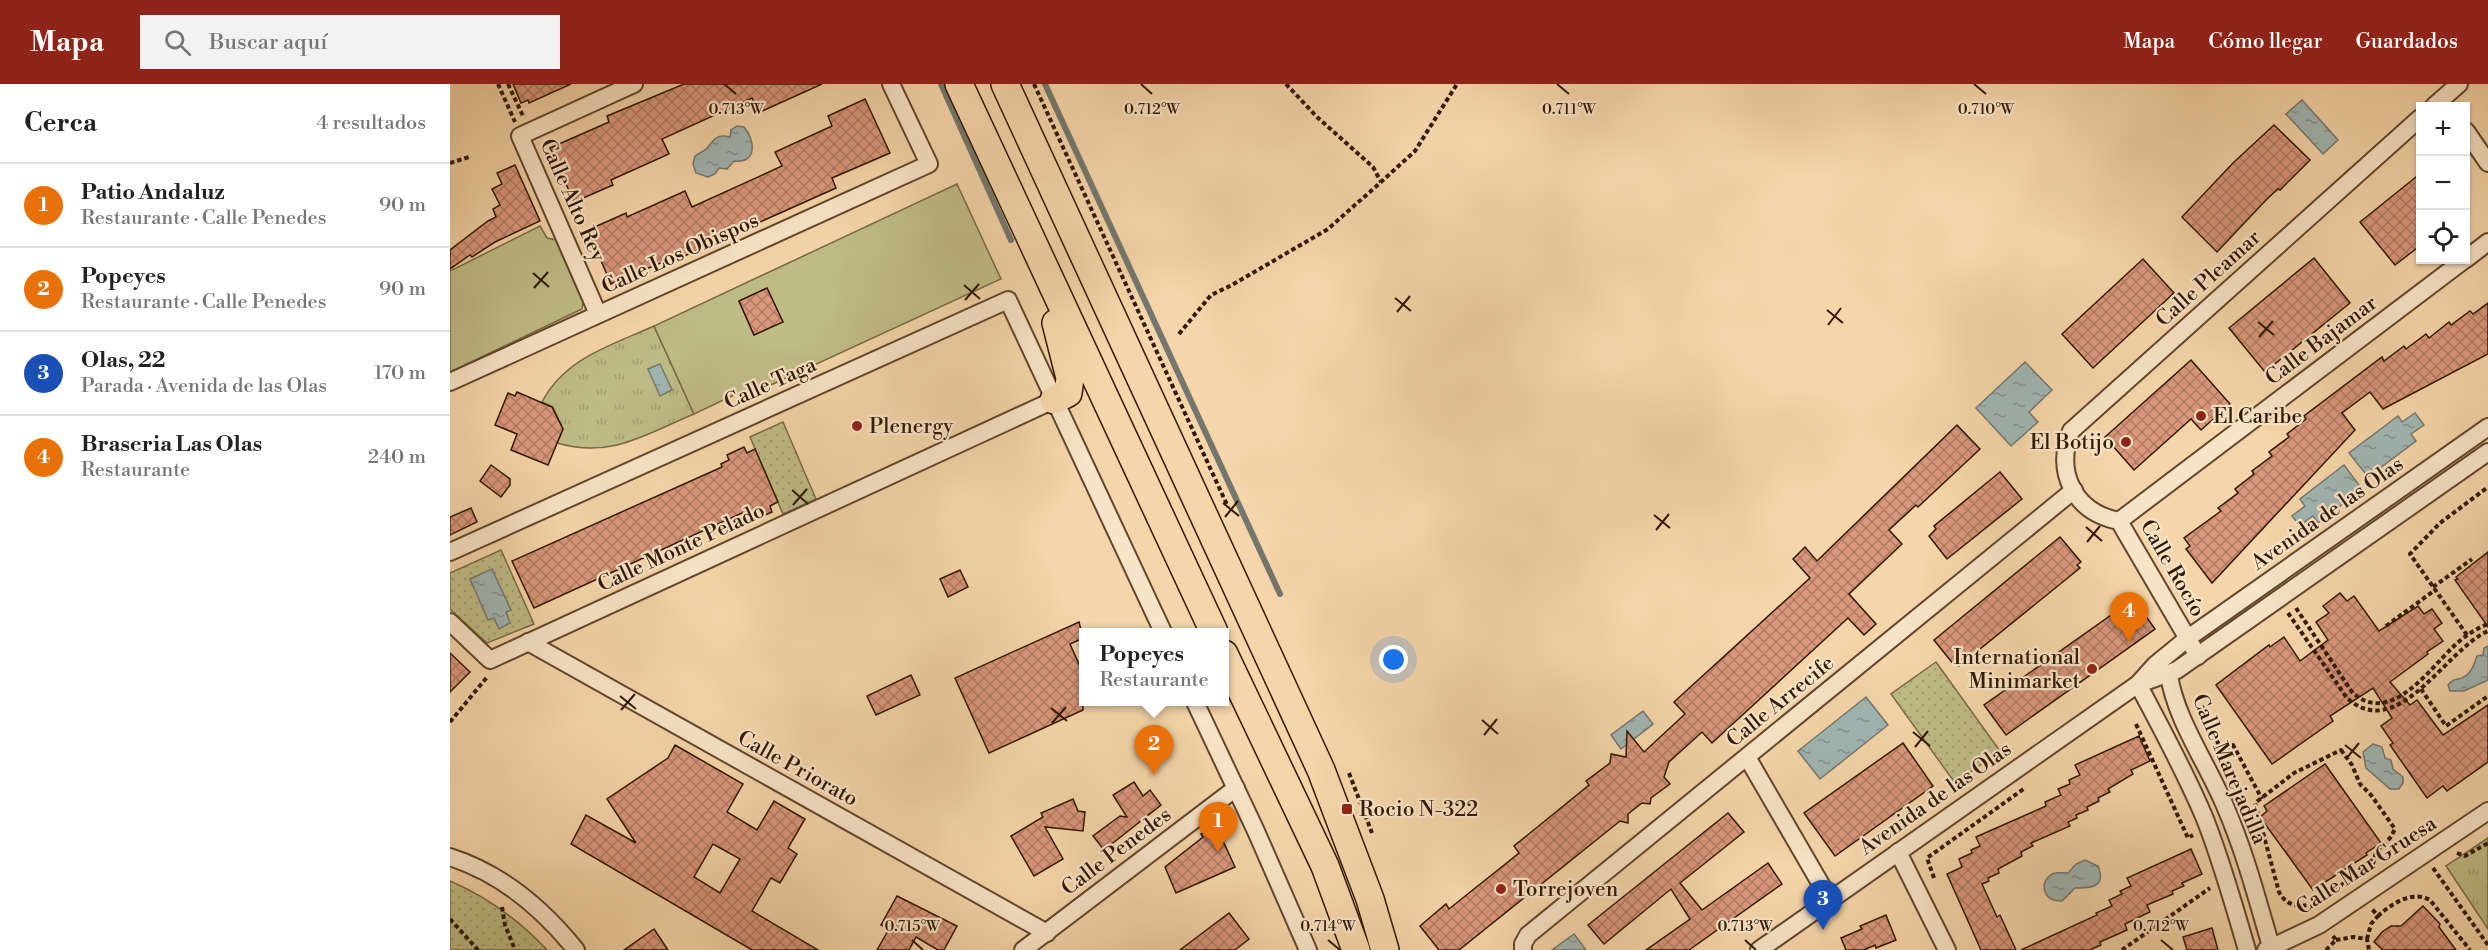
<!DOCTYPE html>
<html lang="es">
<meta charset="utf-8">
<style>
body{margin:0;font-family:"Libre Bodoni",serif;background:#f2f2f2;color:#222}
.controls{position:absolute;right:18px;top:18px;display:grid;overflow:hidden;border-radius:0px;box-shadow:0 2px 4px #0004}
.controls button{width:54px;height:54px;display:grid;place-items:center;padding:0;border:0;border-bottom:2px solid #e0e0e0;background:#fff;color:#222;font:30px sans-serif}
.you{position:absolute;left:944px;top:576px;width:21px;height:21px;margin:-15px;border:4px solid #fff;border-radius:50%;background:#1a73e8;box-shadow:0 0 0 9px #1a73e833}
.badge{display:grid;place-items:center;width:39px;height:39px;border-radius:50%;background:#8f2418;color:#fff;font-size:20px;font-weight:700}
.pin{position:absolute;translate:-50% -50px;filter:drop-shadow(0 2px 3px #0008)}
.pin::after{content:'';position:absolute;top:32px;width:21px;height:18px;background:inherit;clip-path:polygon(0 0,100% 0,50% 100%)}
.popup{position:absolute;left:629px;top:544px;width:150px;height:78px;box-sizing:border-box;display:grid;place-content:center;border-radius:0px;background:#fff;filter:drop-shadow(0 2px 4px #0005);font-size:20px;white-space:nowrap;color:#767676}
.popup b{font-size:22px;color:#222}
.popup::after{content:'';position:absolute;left:50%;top:100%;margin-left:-12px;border:12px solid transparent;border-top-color:#fff}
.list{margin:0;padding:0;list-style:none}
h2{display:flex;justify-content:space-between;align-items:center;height:78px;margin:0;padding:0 24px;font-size:26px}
h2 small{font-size:20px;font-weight:400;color:#767676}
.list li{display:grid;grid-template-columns:39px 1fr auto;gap:18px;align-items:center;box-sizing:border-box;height:84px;padding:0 24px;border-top:2px solid #e0e0e0}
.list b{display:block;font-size:22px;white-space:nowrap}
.list p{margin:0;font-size:20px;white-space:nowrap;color:#767676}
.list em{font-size:20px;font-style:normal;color:#767676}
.icon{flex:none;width:33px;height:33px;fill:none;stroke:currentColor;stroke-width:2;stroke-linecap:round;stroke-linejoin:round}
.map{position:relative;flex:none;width:2038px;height:866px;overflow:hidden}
header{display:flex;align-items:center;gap:36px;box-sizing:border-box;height:84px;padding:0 30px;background:#8f2418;color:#fff}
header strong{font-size:28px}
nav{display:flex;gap:33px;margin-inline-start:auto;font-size:21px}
.search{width:420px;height:54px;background:#f2f2f2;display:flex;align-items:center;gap:15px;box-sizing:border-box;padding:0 21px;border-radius:0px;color:#767676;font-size:22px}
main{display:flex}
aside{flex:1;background:#fff}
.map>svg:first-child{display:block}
.grass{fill:url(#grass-tufts);stroke:#786a44;stroke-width:1.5}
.park{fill:url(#park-dots);stroke:#786a44;stroke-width:1.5}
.garden{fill:#bfbc86;stroke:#786a44;stroke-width:1.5;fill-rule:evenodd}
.water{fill:url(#water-ripples);stroke:#74776d;stroke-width:1.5}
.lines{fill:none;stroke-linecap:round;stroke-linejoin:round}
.stream{stroke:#74776d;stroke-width:6}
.building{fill:url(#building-cross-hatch);stroke:#311803;stroke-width:1.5;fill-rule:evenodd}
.minor-casing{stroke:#62472c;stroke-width:20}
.trunk-casing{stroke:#311803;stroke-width:30}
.path{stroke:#311803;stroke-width:4;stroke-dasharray:4.5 3;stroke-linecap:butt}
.minor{stroke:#f8e4c7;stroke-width:16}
.trunk{stroke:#f5d5a9;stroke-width:27}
.ticks{fill:none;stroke:#311803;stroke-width:2}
.poi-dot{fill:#8f2418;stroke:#f8e4c7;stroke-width:2}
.labels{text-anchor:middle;stroke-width:4.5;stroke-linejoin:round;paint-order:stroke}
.street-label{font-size:21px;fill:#311803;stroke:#f8e4c7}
.poi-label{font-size:21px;fill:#311803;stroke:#f8e4c7;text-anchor:start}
.ticks-label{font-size:15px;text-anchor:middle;fill:#311803;stroke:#f8e4c7;stroke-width:4.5;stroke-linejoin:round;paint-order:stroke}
</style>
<header>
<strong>Mapa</strong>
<div class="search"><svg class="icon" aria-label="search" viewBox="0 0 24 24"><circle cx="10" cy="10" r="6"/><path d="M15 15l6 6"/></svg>Buscar aquí</div>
<nav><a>Mapa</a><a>Cómo llegar</a><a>Guardados</a></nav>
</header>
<main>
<aside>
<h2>Cerca<small>4 resultados</small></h2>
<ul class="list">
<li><span class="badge" style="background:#e8710a">1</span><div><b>Patio Andaluz</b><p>Restaurante · Calle Penedes</p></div><em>90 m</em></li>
<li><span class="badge" style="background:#e8710a">2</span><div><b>Popeyes</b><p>Restaurante · Calle Penedes</p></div><em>90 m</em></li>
<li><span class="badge" style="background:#1a4fb4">3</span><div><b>Olas, 22</b><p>Parada · Avenida de las Olas</p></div><em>170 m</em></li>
<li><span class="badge" style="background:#e8710a">4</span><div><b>Braseria Las Olas</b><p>Restaurante</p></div><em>240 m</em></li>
</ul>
</aside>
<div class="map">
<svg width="2038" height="866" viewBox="0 0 2038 866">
<defs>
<pattern id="grass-tufts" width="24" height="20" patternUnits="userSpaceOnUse" patternTransform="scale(1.5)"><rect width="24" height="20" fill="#bfbc86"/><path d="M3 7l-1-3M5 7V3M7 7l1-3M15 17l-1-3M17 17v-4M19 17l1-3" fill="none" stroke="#a5a172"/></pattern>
<pattern id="park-dots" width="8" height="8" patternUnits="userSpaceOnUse" patternTransform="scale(1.5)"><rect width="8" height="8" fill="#bfbc86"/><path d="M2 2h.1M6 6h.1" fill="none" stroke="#a5a172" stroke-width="1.8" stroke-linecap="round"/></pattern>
<pattern id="water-ripples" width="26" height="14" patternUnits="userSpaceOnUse" patternTransform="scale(1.5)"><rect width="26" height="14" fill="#a0b6b3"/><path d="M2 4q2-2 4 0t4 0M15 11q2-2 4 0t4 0" fill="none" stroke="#83938f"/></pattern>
<pattern id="building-cross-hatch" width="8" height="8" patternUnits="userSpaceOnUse" patternTransform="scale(1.5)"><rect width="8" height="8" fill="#d9977b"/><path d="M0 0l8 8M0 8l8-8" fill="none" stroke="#b17a63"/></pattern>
</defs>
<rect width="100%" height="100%" fill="#f5d5a9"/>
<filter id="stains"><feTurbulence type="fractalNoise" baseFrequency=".00333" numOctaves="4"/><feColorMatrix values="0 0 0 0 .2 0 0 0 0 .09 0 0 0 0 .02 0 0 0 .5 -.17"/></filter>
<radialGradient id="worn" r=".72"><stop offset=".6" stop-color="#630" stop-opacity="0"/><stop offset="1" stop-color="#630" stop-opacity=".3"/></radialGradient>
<g class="grass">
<path d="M204 242 244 330C196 350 161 375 107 359L113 345 103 323 92 318C115 274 160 262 204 242Z"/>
<path d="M2038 754V845L1996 782Z"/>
</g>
<g class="park">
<path d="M333 338 366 415 333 430 300 353Z"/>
<path d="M51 466 84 540 37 559 0 525V489Z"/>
<path d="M1486 578 1550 667 1505 699 1441 610Z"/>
<path d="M0 797C37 813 69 836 97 866H0Z"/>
</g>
<g class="garden">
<path d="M507 100 551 195 323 300 284 311 244 330 204 242ZM317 204 332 238 304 251 289 217Z"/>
<path d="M90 142 97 154 106 156 133 218 132 225 0 288V187Z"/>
</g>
<g class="water">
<path d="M1852 16 1888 56 1873 70 1836 30Z"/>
<path d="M287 42 294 43C305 55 308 80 284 77L277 85 269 84 265 90 258 93 246 89 243 80 245 72C249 69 255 67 258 63 265 54 268 50 280 53L281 46Z"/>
<path d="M1575 278 1602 306 1579 328 1588 338 1561 362 1526 324Z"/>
<path d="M210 280 222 306 210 312 198 285Z"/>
<path d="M1965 329 1974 341 1961 350 1966 357 1918 393 1899 369 1948 332 1952 338Z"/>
<path d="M1894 381 1912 405 1868 439 1863 432 1850 442 1842 432 1855 422 1850 415Z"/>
<path d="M42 485 61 526 56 528 60 539 49 545 44 534 38 536 20 495Z"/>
<path d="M2038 562V596L2014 607H2000L1998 601C2003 595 2005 596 2012 594 2021 590 2024 581 2027 572L2033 571 2034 564Z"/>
<path d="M1416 613 1438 641 1370 695 1348 667Z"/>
<path d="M1193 627 1203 640 1171 665 1161 651Z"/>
<path d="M1923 660 1932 663 1935 674 1941 676 1943 685 1953 693V699L1949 705H1940L1916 684 1913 668Z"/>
<path d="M1635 776 1648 782C1657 804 1640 804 1625 804L1612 817C1601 817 1594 812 1594 801 1598 788 1606 788 1618 789L1626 780Z"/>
<path d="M1124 850 1136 866H1102Z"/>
</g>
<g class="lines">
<g class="stream">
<path d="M491 0 561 156"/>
<path d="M595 0 830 510"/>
</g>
</g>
<g class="building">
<path d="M63 0H121L79 19 78 16 71 19Z"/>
<path d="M234 0H372L308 29 302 14 212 55 219 70 161 96 163 101 124 118 100 64 159 38 157 32Z"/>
<path d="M415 15 440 69 382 94 386 104 221 178 220 175 161 200 138 146 176 129 177 133 235 107 242 123 332 82 325 68 382 42 378 32Z"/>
<path d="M1824 41 1860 76 1830 106 1828 105 1817 115 1767 168 1732 133 1783 79Z"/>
<path d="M65 81 90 137 45 158 22 173 20 171 0 185V166L38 137 46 133 43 125 50 121 42 105 52 100 47 89Z"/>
<path d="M1971 89V161L1945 181 1910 138Z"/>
<path d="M1864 174 1900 219 1815 288 1779 244Z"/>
<path d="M1693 175 1724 209 1643 284 1612 250Z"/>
<path d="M317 204 333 238 304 251 289 217Z"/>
<path d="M2038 219V270L1933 325 1920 308 1892 329 1905 346 1762 499 1736 465 1740 462 1734 454 1771 427 1768 424 1788 409 1785 405 1804 390 1802 387 1822 372 1819 368 1839 353 1837 350 1856 335 1854 332 1932 273 1934 277 1954 262 1956 265 1976 250 1979 254 1999 238 2001 241 2020 227 2023 230Z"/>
<path d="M1741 276 1780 320 1751 346 1741 335 1684 386 1655 353Z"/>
<path d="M67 308 102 323 113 345 98 381 61 366 67 350 45 341 58 309 65 312Z"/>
<path d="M1507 341 1530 365 1468 423 1466 421 1439 446 1452 460 1399 510 1426 540 1414 551 1398 534 1262 659 1252 648 1219 678 1214 693 1220 700 1201 714 1200 720 1192 719 1178 730V739L1170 737 1009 866H989L970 842 996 820 999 825 1069 769 1064 762 1139 701 1136 697 1160 679 1161 670 1176 673 1177 647 1194 668 1235 630 1224 618 1360 494 1343 475 1355 463 1367 477Z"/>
<path d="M294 363 297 369 305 365 328 418 320 422 322 428 305 435 303 429 294 433 292 429 84 524 62 477 272 383 271 380 279 376 277 371Z"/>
<path d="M41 381 60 395V401L51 413 30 397Z"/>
<path d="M1550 388 1572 415 1497 475 1479 452 1486 445 1484 442Z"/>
<path d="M21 424 27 438 0 451V433Z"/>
<path d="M1610 453 1631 478 1627 481 1630 484 1509 582 1506 579 1504 581 1484 556Z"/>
<path d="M2038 468V543L2005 496 2008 495 2006 493Z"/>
<path d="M510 486 518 503 498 513 490 495Z"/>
<path d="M1890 509 1897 517 1904 512 1929 547 1968 522 1974 530 1982 525 1992 539 1984 545 1993 557 1977 568 1978 570 1940 598 1960 621 1967 616 1993 651 2038 621V678L1997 707 1993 702 1977 714 1940 661 1943 659 1931 642 1942 634 1923 604 1880 632 1883 637 1822 680 1766 601 1819 561 1820 563 1834 553 1850 577 1878 556 1866 538 1879 529 1873 522Z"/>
<path d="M1681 517 1683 520 1686 518 1705 545 1556 651 1534 621Z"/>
<path d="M629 538 633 554 620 560 633 589V626L539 669 505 594Z"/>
<path d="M0 569 20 588 0 608Z"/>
<path d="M461 591 470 611 426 631 417 612Z"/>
<path d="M1689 652 1700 677 1681 686 1683 690 1658 705 1660 708 1648 714 1649 717 1637 723 1638 726 1626 731 1627 734 1618 738 1620 742 1581 759 1583 762 1571 768 1572 772 1548 785 1549 789 1538 794 1539 797 1532 800 1547 833 1550 831 1566 866H1531L1497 790 1512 783 1509 775 1522 769 1521 766 1530 762 1526 753 1596 722 1595 718 1611 711 1608 705 1620 700 1619 696 1630 691 1625 681Z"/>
<path d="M1453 659 1483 702 1385 772 1354 729Z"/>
<path d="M225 661 293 700 277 728 307 746 324 717 355 735 338 764 347 770 330 799 321 794 302 827 368 866H302L121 760 136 731 186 759 157 715 218 674ZM263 760 290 775 270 809 244 793Z"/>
<path d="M1875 680 1931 759 1916 769 1917 771 1863 806 1810 733 1817 727 1814 722Z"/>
<path d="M684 698 693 712 700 706 711 721 654 766 643 752 670 732 677 733 663 711Z"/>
<path d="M623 715 628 727 635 728 633 747 595 743 613 775 584 792 561 752 593 733 591 729Z"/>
<path d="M1278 729 1294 748 1230 799 1252 826 1318 779 1332 800 1239 866H1196L1240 835 1221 805 1154 860 1138 841Z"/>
<path d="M760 744 768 746 785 783 726 809 715 783 753 753 751 750Z"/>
<path d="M1741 765 1752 790 1732 799 1734 802 1722 807 1723 810 1697 821 1700 828 1675 840 1677 846 1650 858 1651 861 1640 866H1571L1647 831 1646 829 1662 822 1659 816 1672 810 1670 807 1681 802 1677 794Z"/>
<path d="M447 812 507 842 494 866H488L466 853 459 866H427L439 845 431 841Z"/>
<path d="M1973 822 1990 840 1989 843 2006 866H1933L1924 858 1932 848 1941 842H1951Z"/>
<path d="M779 829 799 855 785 866H730Z"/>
<path d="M1436 831 1446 856 1426 864 1425 861 1414 866H1396L1391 854 1412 845 1410 842Z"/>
<path d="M1762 844 1768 866H1737L1733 853Z"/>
<path d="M204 845 218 866H174Z"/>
</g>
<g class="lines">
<g class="minor-casing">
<g id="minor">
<path d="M1984 22 2009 0"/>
<path d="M2016 47 2038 79"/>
<path d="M2016 175 2038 158"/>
<path d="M148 230 70 52 184 0"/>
<path d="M0 298 479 80 441 0"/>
<path d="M1669 437 2014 176"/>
<path d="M0 468 558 216 713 548"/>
<path d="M0 538 40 576 604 316"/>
<path d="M78 558 597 849"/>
<path d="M1748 572 1669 437C1624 428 1605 389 1621 347L1970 34"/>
<path d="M1719 591C1725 634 1758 681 1775 722 1795 768 1808 818 1822 866"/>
<path d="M1688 600C1711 644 1736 689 1755 735 1772 778 1784 822 1797 866"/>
<path d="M1689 600 1727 586 2038 368"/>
<path d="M745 618 805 745 858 866"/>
<path d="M1297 673 1380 816"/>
<path d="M1448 768 1497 866"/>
<path d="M0 773C50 789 93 825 126 866"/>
<path d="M573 866 786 704"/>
<path d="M1073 866V860L1078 851 1624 406"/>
<path d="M1309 866 1688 600 1705 581 1738 554 2038 343"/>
<path d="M1816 866 1869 841 2038 727"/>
</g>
</g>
<g class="trunk-casing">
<g id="trunk">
<path d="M509 0 764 548"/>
<path d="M555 0 871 686 920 815 935 866"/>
<path d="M604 316 618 309 620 294 606 239"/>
<path d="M774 570 875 782 906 866"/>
</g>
</g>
<g class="path">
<path d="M48 0 65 38"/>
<path d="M58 0 73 32"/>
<path d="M584 0 778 423"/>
<path d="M836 0 867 33 923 83 931 98"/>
<path d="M0 79 19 73"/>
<path d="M729 250 761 211 782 201 878 145 931 98 965 67 1007 0"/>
<path d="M1983 503 2022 475"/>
<path d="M1846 524 1902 608C1939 643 1978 587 2003 563 2013 553 2025 545 2038 540"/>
<path d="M1838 529 1897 614C1948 660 1996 565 2038 547"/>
<path d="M1936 542 1985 506"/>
<path d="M2017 551 1960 470 1990 439 2038 403"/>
<path d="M1971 605 1996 642 2038 612"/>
<path d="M1752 622 1771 666 1783 661 1812 715"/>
<path d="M0 638 38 592"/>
<path d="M1686 640 1738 754 1743 751"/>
<path d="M1891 666 1902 681 1910 700 1921 711 1945 745 1940 754 1926 768 1923 780 1866 818C1852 825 1837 823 1829 808L1805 719 1844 689Z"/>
<path d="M899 689 922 749"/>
<path d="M2007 769 2015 772 2038 759"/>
<path d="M1983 784 2038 861"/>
<path d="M1484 794 1477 774 1575 704"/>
<path d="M52 823 55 841 65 866"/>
<path d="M1928 832C1941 820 1962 806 1980 816L2020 866"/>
<path d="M0 835 28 866"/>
<path d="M1917 855 1921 840 1928 832 1922 825"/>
<path d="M1886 856 1903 853 1917 855 1919 866"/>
<path d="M1672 866 1760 804"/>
<path d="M1876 866 1886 856 1883 852"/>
</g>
<use href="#minor" class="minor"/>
<use href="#trunk" class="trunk"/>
</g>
<path class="ticks" d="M274 0 286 10M691 0 702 10M1107 0 1119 10M1524 0 1536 10M83 189 99 203M514 201 530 215M84 204 98 188M945 214 961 227M515 216 529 200M1377 226 1393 239M947 228 960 212M1808 238 1824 251M1378 241 1391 224M1809 253 1823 237M342 406 358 420M773 419 789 432M343 421 357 405M1204 431 1220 444M775 433 788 417M1636 443 1652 457M1206 446 1219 430M1637 458 1650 442M170 612 186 625M601 624 617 637M171 626 185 610M1032 636 1048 650M602 639 616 623M1463 648 1480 662M1034 651 1047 635M1895 661 1911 674M1465 663 1478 647M1896 675 1909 659M462 856 473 866M878 856 890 866M1295 856 1306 866M1711 856 1723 866"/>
<g class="poi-dot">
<circle cx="1751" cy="332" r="6"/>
<circle cx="407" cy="342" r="6"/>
<circle cx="1676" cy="358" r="6"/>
<circle cx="1642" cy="585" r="6"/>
<rect x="891" y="719" width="12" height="12" rx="3"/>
<circle cx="1051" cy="805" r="6"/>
</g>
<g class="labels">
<g class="street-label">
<text transform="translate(123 116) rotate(66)" y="7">Calle Alto Rey</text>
<text transform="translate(230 169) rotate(-24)" y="7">Calle Los Obispos</text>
<text transform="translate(1758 194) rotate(-42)" y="7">Calle Pleamar</text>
<text transform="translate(1871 256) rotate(-37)" y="7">Calle Bajamar</text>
<text transform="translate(320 299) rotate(-24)" y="7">Calle Taga</text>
<text transform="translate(1877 429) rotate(-35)" y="7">Avenida de las Olas</text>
<text transform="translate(231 463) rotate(-25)" y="7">Calle Monte Pelado</text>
<text transform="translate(1723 484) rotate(60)" y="7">Calle Rocío</text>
<text transform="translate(1330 617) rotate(-39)" y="7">Calle Arrecife</text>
<text transform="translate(348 684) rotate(29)" y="7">Calle Priorato</text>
<text transform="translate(1780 685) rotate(67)" y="7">Calle Marejadilla</text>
<text transform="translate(1485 714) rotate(-35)" y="7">Avenida de las Olas</text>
<text transform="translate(666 767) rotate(-37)" y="7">Calle Penedes</text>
<text transform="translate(1916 781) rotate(-33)" y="7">Calle Mar Gruesa</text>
</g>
<g class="poi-label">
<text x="1763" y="339">El Caribe</text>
<text x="419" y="349">Plenergy</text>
<text x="1664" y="365" text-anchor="end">El Botijo</text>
<text x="1630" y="580" text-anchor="end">International<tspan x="1630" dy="24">Minimarket</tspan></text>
<text x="909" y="732">Rocio N-322</text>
<text x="1063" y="812">Torrejoven</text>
</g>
</g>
<g class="ticks-label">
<text x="286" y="30">0.713°W</text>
<text x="1119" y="30">0.711°W</text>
<text x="702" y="30">0.712°W</text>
<text x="1536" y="30">0.710°W</text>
<text x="462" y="847">0.715°W</text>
<text x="878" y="847">0.714°W</text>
<text x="1295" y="847">0.713°W</text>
<text x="1711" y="847">0.712°W</text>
</g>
<rect width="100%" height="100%" filter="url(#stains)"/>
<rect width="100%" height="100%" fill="url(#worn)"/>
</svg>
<div class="controls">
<button>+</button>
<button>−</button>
<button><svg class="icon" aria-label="locate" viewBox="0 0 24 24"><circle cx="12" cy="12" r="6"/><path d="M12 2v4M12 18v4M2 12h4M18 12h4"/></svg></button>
</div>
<div class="you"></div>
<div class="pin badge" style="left:768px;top:768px;background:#e8710a">1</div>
<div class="pin badge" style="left:704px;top:691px;background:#e8710a">2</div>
<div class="popup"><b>Popeyes</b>Restaurante</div>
<div class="pin badge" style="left:1373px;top:846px;background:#1a4fb4">3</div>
<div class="pin badge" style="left:1679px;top:558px;background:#e8710a">4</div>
</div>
</main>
